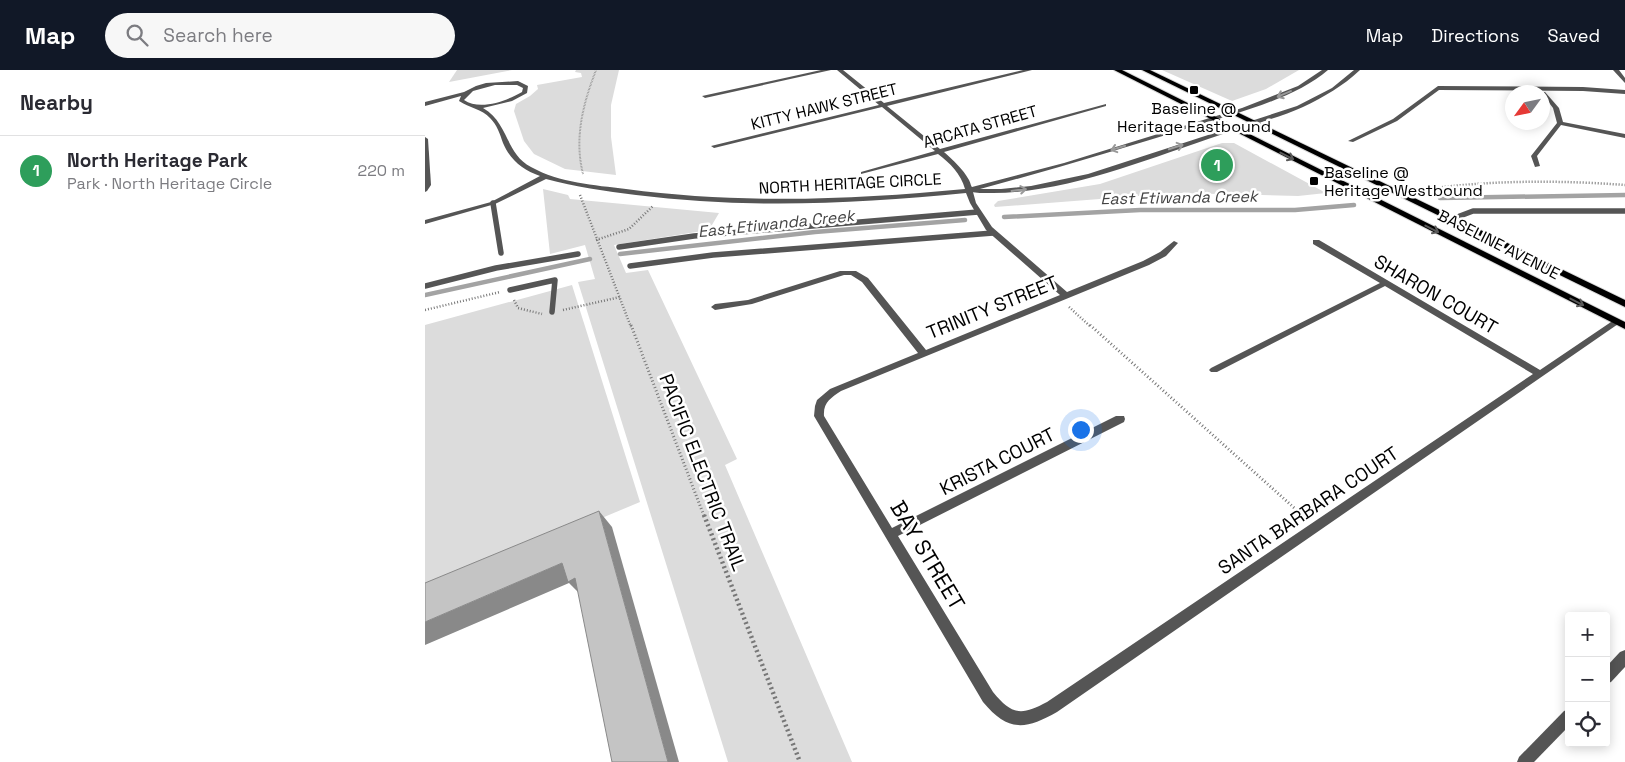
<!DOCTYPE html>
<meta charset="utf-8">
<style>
body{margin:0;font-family:"Space Grotesk",sans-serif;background:#f7f7f7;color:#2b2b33}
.controls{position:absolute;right:15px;bottom:15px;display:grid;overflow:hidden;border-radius:5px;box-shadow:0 2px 12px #0003}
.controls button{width:45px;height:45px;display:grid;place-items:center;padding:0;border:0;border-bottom:1px solid #e1e1e2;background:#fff;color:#2b2b33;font:25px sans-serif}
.compass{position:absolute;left:1080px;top:15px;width:45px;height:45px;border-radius:50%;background:#fff;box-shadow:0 2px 12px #0003;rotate:237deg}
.you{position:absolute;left:655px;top:359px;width:18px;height:18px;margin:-12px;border:4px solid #fff;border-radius:50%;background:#1a73e8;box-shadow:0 0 0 8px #1a73e833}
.badge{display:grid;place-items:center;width:32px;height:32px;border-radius:50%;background:#111827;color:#fff;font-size:16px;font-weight:700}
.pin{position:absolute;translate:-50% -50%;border:2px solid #fff;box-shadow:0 1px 5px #0006}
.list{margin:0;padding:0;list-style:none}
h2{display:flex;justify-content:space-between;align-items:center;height:65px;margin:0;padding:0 20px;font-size:21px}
h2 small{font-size:16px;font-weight:400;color:#7c7c81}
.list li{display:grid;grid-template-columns:32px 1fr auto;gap:15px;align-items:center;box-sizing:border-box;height:70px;padding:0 20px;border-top:1px solid #e1e1e2}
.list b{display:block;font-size:19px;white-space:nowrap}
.list p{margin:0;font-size:16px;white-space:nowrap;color:#7c7c81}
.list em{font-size:16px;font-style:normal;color:#7c7c81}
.icon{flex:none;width:28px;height:28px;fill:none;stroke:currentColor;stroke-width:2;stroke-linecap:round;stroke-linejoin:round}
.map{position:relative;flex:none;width:1200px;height:692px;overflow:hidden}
header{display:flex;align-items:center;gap:30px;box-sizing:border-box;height:70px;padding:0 25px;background:#111827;color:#fff}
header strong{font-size:24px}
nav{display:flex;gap:28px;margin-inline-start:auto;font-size:18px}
.search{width:350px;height:45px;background:#f7f7f7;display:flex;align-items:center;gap:12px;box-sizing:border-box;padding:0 18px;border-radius:28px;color:#7c7c81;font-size:19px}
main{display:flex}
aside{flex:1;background:#fff}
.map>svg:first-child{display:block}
.green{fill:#dcdcdc}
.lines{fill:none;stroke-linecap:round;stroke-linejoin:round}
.stream{stroke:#a3a3a3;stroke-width:4.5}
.primary-casing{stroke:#dbdbdb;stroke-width:2}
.path-far3{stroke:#777;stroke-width:2;stroke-dasharray:0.5 1;stroke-linecap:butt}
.path-far2{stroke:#777;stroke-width:2.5;stroke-dasharray:1 2;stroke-linecap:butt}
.path-far1{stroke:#777;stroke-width:3;stroke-dasharray:1 2.5;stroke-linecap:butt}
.path{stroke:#777;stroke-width:4.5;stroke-dasharray:2 3;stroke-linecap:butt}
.service{stroke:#555;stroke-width:5.5}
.minor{fill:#555;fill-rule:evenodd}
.tertiary{fill:#555;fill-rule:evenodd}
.primary{fill:#000;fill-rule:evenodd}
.shaded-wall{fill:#898989}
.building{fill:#c4c4c4;stroke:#898989}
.oneway{stroke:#999}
.oneway2{stroke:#595959}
.poi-dot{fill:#000;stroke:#fff;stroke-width:2}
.labels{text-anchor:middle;stroke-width:5;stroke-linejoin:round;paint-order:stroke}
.far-street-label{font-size:16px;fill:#000;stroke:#fff}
.far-poi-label{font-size:16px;fill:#000;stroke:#fff}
.far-water-label{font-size:16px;font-style:italic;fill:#444;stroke:#fff}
.street-label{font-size:19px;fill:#000;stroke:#fff}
.near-street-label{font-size:22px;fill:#000;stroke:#fff}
</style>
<header>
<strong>Map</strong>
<div class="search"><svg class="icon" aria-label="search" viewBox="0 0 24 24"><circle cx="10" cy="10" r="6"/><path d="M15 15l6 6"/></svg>Search here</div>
<nav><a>Map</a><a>Directions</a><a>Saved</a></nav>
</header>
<main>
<aside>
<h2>Nearby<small></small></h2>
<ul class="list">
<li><span class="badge" style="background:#2e9e5b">1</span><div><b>North Heritage Park</b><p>Park · North Heritage Circle</p></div><em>220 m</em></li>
</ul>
</aside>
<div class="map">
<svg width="1200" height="692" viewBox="0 0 1200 692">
<rect width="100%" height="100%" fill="#fff"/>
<g class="green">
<path d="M32 0H87L24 12Z"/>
<path d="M151 0H194L186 35V67L191 105 140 99 109 84 99 71 89 41 91 34 105 26 113 19 112 15 157 7 156 3 150 2Z"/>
<path d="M737 0H874L841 19 807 31Z"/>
<path d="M797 73H809L901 123 873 126 752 123 570 137 569 135 573 131 675 114Z"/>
<path d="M118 119 143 125 145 129 294 143 284 160 189 175 201 203 223 200 312 389 300 395 427 692H303L153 212 170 209 160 175 125 184Z"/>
<path d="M147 215 215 432 0 522V255Z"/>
</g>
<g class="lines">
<g class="stream">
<path d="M1015 128 1200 125"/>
<path d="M579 147 715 140H870L929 135"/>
<path d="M195 184 390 162 540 150"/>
<path d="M0 225 165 189"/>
</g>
<g class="primary-casing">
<g id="primary">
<path d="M689 0H697L1200 252V259Z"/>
<path d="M717 0H725L1200 230V237Z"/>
</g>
</g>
<path class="path-far3" d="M158 104C149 68 158 34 171 0"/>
<g class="path-far2">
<path d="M996 120C1062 110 1133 110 1200 115"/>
<path d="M155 125 206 257"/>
<path d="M171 170 204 159 228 136"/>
<path d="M89 230 93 238 117 244"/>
<path d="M644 237 666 257"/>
<path d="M0 240 75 222"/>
<path d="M138 240 195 227"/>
</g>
<g class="path-far1">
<path d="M206 255 279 446"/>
<path d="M665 255 876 444"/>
</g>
<path class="path" d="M279 445 375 692"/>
<g class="service">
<path d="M68 133 76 183"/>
<path d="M1027 149 1048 141H1200"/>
<path d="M194 177 269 166 553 142"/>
<path d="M205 196 288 185 568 163"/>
<path d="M0 216 71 198 153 184"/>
<path d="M85 220 130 210 127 242"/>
</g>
<g class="minor">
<path d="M396 0H406L280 28 277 26Z"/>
<path d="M412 0H418L459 33 598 0H607L462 36 515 79 681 34V36L519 82C528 90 538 99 544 110 546 114 546 117 549 120L548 122 551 133 567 157 642 222 718 191 735 182 749 171 753 173 741 186 724 195 416 321C406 328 398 332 399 346L467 458 691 346H699L700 349 699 352 473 466 568 622C587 645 596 646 622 632L1108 304 960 216 792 302H786L784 300 786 298 955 213 888 174V170H894L1115 300 1189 250 1192 249 1196 252 632 642C600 660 583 662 558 632L389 346 390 336 392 330 405 319 493 283 437 212 426 205H419L327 234 290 240 286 237 290 234 323 230 415 201H431L443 208 501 280 635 225 561 160 545 133 541 123C431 134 321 139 211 125 180 121 150 117 121 109L70 134 0 154V150L66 132 115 106C98 100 85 90 78 73 75 64 72 55 65 48 57 39 44 38 34 31L36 26 0 36V32L39 22 51 16 61 13 93 11 103 16 102 23 87 31 58 38C84 53 80 83 106 97 135 113 169 115 201 119 314 134 427 130 540 119 536 104 525 93 513 84L436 104V102L510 81 457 37 289 78 286 76 454 35ZM70 15H92L98 18 97 22C81 31 55 41 39 30L48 21Z"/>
<path d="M1188 0H1194L1200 8V13Z"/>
<path d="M1013 16 1158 17 1200 20V24L1158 21 1014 20 972 51 928 72 923 71 968 49Z"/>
<path d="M1116 22H1120L1134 38 1138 52 1200 64V68L1136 55 1112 86 1115 96 1110 97 1106 86 1132 53 1128 38Z"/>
<path d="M0 67 3 69 6 115 2 121 0 122Z"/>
<path d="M1200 580V597L1186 612 1181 614V597L1195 582Z"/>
<path d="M1144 639V656L1109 692H1092L1094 687 1139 641Z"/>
</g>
<path class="tertiary" d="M897 0H903C870 29 808 44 767 57 696 79 626 100 555 119H576L606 116 663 104 872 36 907 18 929 0H935C918 16 899 27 878 37 854 48 821 56 795 65 725 88 642 123 568 123 560 123 549 124 543 120L547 117 639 93 817 38 873 16Z"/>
<use href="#primary" class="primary"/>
</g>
<g class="shaded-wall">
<path d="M174 441 187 457 254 692H243Z"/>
<path d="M137 493 153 509 158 527 144 513 0 575V552Z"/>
</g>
<path class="building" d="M174 441 243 692H187L150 508 143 512 137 493 0 552V513Z"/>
<defs><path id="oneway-shaft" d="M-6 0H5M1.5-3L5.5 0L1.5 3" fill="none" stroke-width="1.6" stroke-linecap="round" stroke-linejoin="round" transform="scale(1.25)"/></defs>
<g class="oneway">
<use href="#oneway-shaft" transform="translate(859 24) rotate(157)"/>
<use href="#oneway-shaft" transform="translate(751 77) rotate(-18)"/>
<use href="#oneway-shaft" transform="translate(693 78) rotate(163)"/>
<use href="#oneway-shaft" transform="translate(594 120) rotate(-7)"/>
</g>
<g class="oneway2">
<use href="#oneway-shaft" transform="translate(862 86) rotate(27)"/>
<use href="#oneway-shaft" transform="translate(1007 159) rotate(27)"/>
<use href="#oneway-shaft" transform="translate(1152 232) rotate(27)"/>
</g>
<g class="poi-dot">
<rect x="764" y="15" width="10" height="10" rx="2.5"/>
<rect x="884" y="106" width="10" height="10" rx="2.5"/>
</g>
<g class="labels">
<g class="far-street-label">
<text transform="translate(399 36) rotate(-14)" y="6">KITTY HAWK STREET</text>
<text transform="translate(555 56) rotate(-16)" y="6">ARCATA STREET</text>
<text transform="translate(425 113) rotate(-3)" y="6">NORTH HERITAGE CIRCLE</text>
<text transform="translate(1074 174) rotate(27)" y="6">BASELINE AVENUE</text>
</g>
<g class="far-poi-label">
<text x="769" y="44">Baseline @<tspan x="769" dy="18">Heritage Eastbound</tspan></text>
<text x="899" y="108" text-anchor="start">Baseline @<tspan x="899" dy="18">Heritage Westbound</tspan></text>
</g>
<g class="far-water-label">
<text transform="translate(754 127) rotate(-1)" y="6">East Etiwanda Creek</text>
<text transform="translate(351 153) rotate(-6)" y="6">East Etiwanda Creek</text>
</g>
<g class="street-label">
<text transform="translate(1011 224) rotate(30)" y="7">SHARON COURT</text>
<text transform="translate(567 237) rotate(-22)" y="7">TRINITY STREET</text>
<text transform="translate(572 391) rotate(-27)" y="7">KRISTA COURT</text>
<text transform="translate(278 402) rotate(69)" y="7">PACIFIC ELECTRIC TRAIL</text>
<text transform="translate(883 440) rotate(-34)" y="7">SANTA BARBARA COURT</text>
</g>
<g class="near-street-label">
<text transform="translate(503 485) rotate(59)" y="8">BAY STREET</text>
</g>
</g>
</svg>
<div class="controls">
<button>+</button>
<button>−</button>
<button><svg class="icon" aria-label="locate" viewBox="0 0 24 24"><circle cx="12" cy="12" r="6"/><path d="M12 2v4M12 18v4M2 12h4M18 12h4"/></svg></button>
</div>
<svg class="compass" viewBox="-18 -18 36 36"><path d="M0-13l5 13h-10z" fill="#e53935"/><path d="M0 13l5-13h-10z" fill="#7c7c81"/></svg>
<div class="you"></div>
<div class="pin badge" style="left:792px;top:95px;background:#2e9e5b">1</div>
</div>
</main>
